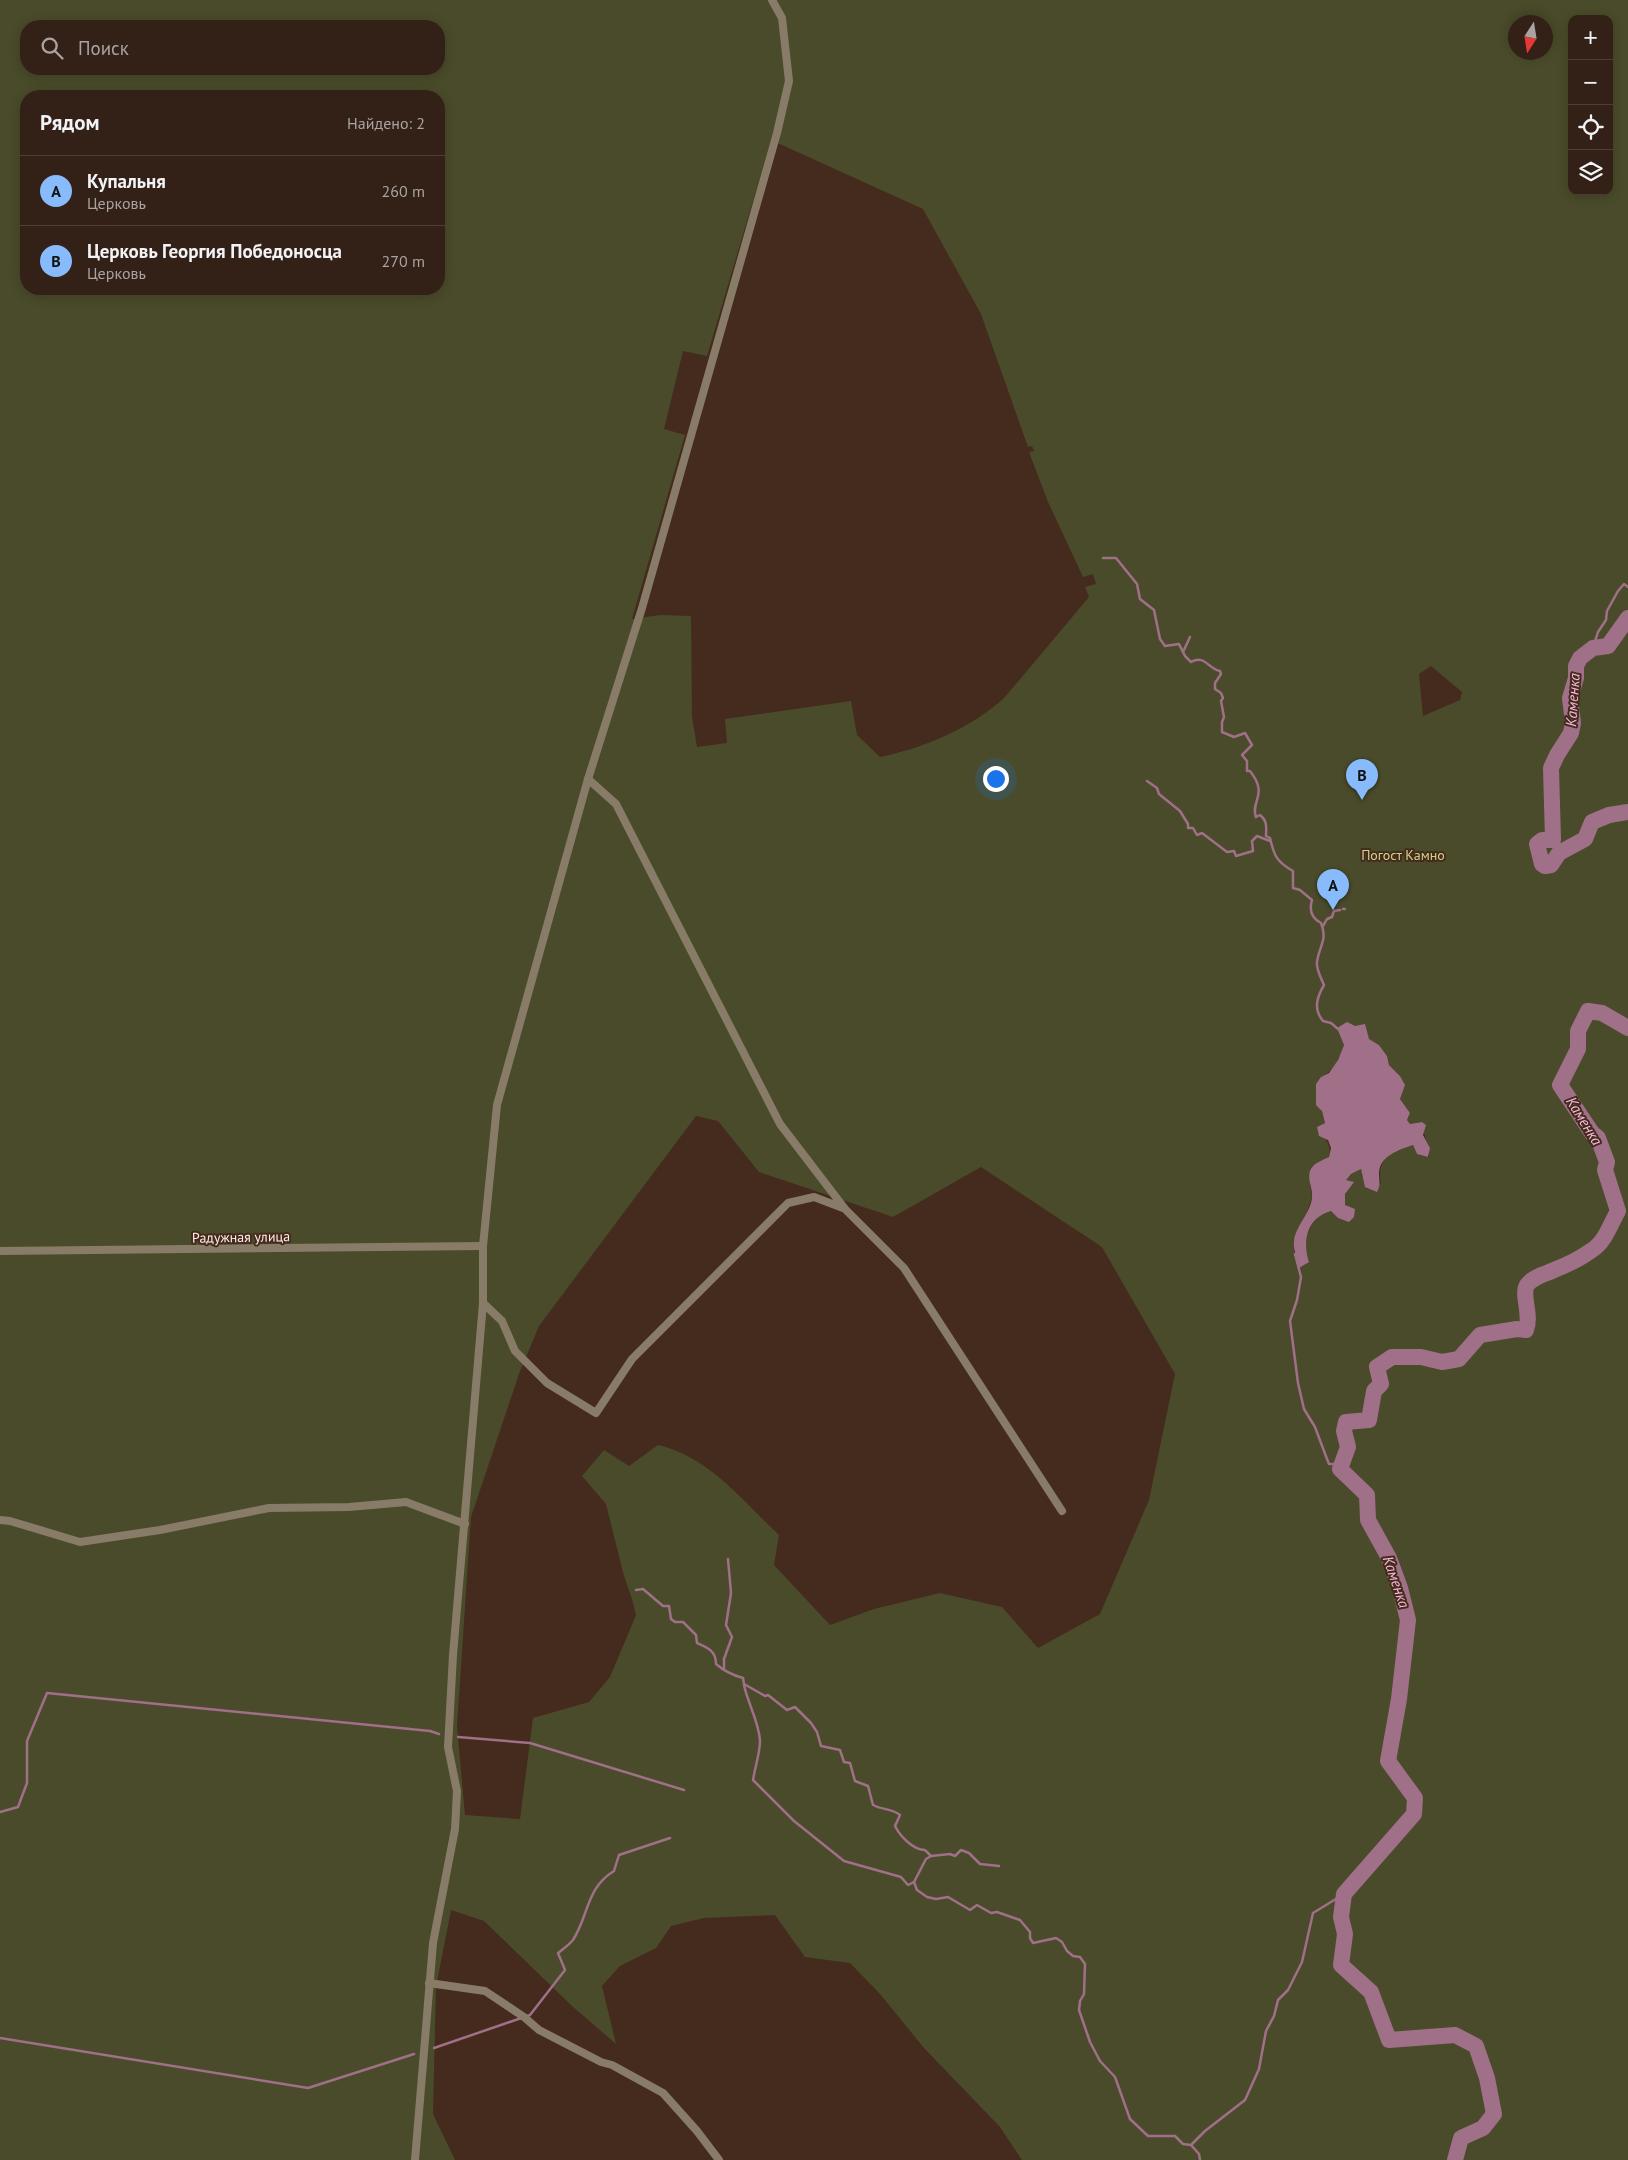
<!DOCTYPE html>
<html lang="ru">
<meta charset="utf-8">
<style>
body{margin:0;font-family:"PT Sans",sans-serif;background:#3e2d23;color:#f1f3f6}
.controls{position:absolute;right:15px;top:15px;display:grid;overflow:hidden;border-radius:10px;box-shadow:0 2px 12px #0003}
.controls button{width:45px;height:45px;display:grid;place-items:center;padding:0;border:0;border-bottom:1px solid #4e3e35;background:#332016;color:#f1f3f6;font:25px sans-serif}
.compass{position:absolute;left:1508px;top:15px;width:45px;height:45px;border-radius:50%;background:#332016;box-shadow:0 2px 12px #0003;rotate:192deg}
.you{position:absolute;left:995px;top:778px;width:18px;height:18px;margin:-12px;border:4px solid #fff;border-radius:50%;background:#1a73e8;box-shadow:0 0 0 8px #1a73e833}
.badge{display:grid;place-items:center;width:32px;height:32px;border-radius:50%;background:#88bbfc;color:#111;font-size:16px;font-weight:700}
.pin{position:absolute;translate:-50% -41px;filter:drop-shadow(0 1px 2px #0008)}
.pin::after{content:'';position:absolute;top:26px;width:18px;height:15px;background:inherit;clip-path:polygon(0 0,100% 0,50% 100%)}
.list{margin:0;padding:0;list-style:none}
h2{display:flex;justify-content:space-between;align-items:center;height:65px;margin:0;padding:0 20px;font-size:21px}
h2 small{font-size:16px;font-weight:400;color:#a9a3a1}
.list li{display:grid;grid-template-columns:32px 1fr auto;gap:15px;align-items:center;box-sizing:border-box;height:70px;padding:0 20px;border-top:1px solid #4e3e35}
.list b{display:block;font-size:19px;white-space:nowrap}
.list p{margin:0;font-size:16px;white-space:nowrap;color:#a9a3a1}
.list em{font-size:16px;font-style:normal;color:#a9a3a1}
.icon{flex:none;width:28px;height:28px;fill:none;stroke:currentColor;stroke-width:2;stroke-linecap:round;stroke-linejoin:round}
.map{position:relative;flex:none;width:1628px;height:2160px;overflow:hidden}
.search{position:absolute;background:#332016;box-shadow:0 2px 12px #0003;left:20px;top:20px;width:425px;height:55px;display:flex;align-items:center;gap:12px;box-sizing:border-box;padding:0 18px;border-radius:20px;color:#a9a3a1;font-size:19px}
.panel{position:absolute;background:#332016;box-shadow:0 2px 12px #0003;left:20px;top:90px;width:425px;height:205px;border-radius:20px}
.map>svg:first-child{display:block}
.green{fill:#4a4b2a;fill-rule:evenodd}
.water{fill:#a06f88}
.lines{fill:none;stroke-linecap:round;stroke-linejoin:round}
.stream{stroke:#a06f88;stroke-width:2.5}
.river{stroke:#a06f88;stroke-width:16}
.minor{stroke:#887c68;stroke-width:8}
.labels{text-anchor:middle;stroke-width:4;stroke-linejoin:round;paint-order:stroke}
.park-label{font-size:14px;fill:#cfd282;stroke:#442b1e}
.street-label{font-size:14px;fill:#ffede5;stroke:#442b1e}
.water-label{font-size:15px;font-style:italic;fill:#f7b9d9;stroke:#442b1e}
</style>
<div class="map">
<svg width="1628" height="2160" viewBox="0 0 1628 2160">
<rect width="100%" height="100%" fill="#442b1e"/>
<path class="green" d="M0 0H1628V2160H1022L1000 2127 924 2048 880 1994 850 1963 805 1957 775 1915 704 1918 671 1926 656 1948 620 1966 602 1986 616 2044 572 2006 484 1921 451 1910 436 1987 433 2114 455 2160H0ZM1572 19H1609V191H1572ZM1516 22H1546V52H1516ZM26 26H439V69H26ZM26 96H439V289H26ZM771 140 923 209 981 314 1028 447 1032 446 1034 451 1029 452 1048 502 1083 577 1093 574 1096 584 1085 587 1089 597 1005 697C972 728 924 748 880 757L857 735 851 701 725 719 727 743 697 747 692 717 691 616 660 615 632 619 685 435 664 429 683 351 707 356ZM1431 666 1462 692 1460 700 1423 716 1419 674ZM1365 1032 1369 1039 1379 1045 1387 1056 1389 1065 1400 1076 1402 1090 1400 1099 1410 1113 1407 1120 1410 1124 1422 1122C1423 1137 1430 1143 1429 1157L1417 1154 1413 1145C1392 1153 1376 1157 1381 1184L1363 1177 1361 1169 1351 1174 1345 1180 1353 1182 1345 1194V1205L1338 1218 1331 1211C1305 1218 1305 1245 1299 1268L1294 1252 1297 1232 1304 1222 1312 1197 1310 1184C1328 1159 1340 1154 1317 1127L1325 1123 1322 1111 1321 1077C1335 1070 1339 1058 1344 1045L1341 1037ZM696 1116 718 1121 759 1172 893 1217 981 1167 1102 1247 1175 1374 1149 1500 1100 1614 1038 1648 1002 1607 940 1593 874 1609 830 1625 774 1565 779 1535C743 1501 708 1456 658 1445L629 1466 604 1450 582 1476 606 1504 624 1576 632 1599 636 1615 610 1677 589 1702 533 1718 520 1819 465 1815 457 1726 471 1517 519 1374 539 1326Z"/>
<path class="water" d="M1347 1022 1355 1026 1365 1024 1369 1039 1379 1045 1387 1056 1389 1065 1400 1076 1405 1085 1400 1099 1410 1113 1407 1120 1410 1124 1422 1122 1426 1125 1423 1135 1430 1148 1428 1157 1417 1154 1413 1145C1399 1150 1379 1156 1379 1174 1379 1182 1381 1184 1377 1192L1365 1187 1361 1169 1351 1174 1346 1180 1354 1182 1345 1194V1205L1355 1209 1354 1217 1349 1222 1338 1218 1331 1211C1307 1218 1302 1240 1309 1262L1299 1268C1298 1259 1293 1251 1294 1241 1295 1227 1310 1214 1312 1198 1313 1189 1307 1179 1310 1171 1313 1163 1323 1160 1329 1157L1331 1148 1328 1140 1319 1136 1317 1127 1325 1123 1322 1111 1316 1105V1084L1321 1077 1329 1073 1338 1060 1344 1045 1337 1028Z"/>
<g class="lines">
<g class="stream">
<path d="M1103 558H1116L1137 584 1140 599 1154 610 1160 639 1165 646 1179 644 1185 656 1191 662C1205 654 1208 669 1220 671L1221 674 1215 683V689L1221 693 1223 698 1221 701 1224 717 1222 722V732L1234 737 1245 733 1252 745 1242 755 1247 761V771H1250C1269 795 1250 801 1256 817L1260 815C1268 821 1266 828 1266 836L1270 838C1274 856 1277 862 1293 871V888L1300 890 1312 900C1309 910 1311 918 1321 923 1328 940 1319 946 1317 962 1316 969 1321 978 1324 985 1317 997 1313 1009 1323 1021L1331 1023 1338 1029"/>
<path d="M1593 648 1598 632 1606 620 1607 611 1618 591 1624 584 1628 587"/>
<path d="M1183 652 1190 637"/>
<path d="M1147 781 1157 788 1159 794 1180 811 1188 824V828H1193L1197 835 1202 833 1227 852 1234 851 1236 856 1253 851 1252 841 1257 836 1270 841"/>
<path d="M1343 909H1345"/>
<path d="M1323 926 1327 919 1332 917 1334 911 1340 910"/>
<path d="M1295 1254 1301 1277 1297 1300 1290 1321 1298 1383 1304 1409 1315 1427 1327 1459 1329 1464H1334L1340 1469"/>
<path d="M636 1590 643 1589 663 1606H669L671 1619 675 1622H683L696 1635 697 1643C708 1648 716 1651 716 1664 724 1671 732 1675 743 1678L744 1684 765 1696 768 1695 787 1710 795 1707 811 1723 817 1732 821 1746 840 1750 844 1762 850 1763 855 1781 868 1786 873 1805C882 1810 891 1808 900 1815L895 1826C900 1836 913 1850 925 1850L931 1856"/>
<path d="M724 1668V1659L732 1637 726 1625 731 1593 728 1559"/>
<path d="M744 1685C748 1704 759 1722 760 1741 760 1753 755 1767 753 1780L794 1821 844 1861 901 1877 908 1885 914 1882"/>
<path d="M458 1737 530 1743 684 1790"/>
<path d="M0 1812 18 1807 27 1783V1741L47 1693 430 1731 439 1734"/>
<path d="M999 1866 980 1864 969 1853 961 1850 955 1856 950 1854 931 1856 926 1859 914 1882 917 1890 927 1897 936 1899 948 1897 970 1910 977 1905 991 1913 997 1912 1020 1920 1030 1932V1938L1033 1943 1056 1938 1062 1942 1067 1951 1073 1956 1080 1957 1085 1964 1084 1994 1080 2001 1079 2010 1090 2042 1100 2061 1115 2077 1130 2119 1148 2136H1175L1183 2144 1191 2145 1199 2154 1200 2160"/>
<path d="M0 2038 308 2088 414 2054"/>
<path d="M434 2048 530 2015 565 1970 558 1953C563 1949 569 1945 573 1940 589 1915 586 1888 614 1871L619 1855 670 1838"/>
<path d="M1192 2144 1205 2131 1245 2100 1259 2069 1266 2031 1274 2016 1278 2000 1288 1990 1302 1962 1313 1913 1344 1894"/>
</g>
<g class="river">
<path d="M1628 618 1608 646 1593 648 1580 658 1576 666V678L1570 698 1573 723 1571 733 1557 755 1551 768 1553 840H1542L1537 844 1542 864 1545 866 1551 865 1559 853 1585 839 1592 822 1609 815 1628 812"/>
<path d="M1455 2160 1461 2138 1483 2128 1494 2114 1487 2078 1476 2046 1455 2035 1389 2040 1371 1992 1341 1965 1345 1934 1341 1917 1344 1894 1414 1814 1415 1798 1388 1761 1399 1699 1408 1620 1400 1588 1389 1558 1368 1520 1367 1495 1340 1469 1348 1447 1344 1431 1346 1422 1369 1420 1374 1391 1381 1384 1377 1367 1392 1357H1421L1442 1362 1459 1359 1480 1335 1517 1329 1526 1330C1532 1315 1521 1295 1527 1285 1534 1276 1544 1275 1554 1270 1567 1265 1581 1258 1592 1250 1605 1242 1610 1225 1618 1211L1605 1170 1607 1162 1598 1138 1592 1133 1560 1085 1578 1049V1031L1588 1011 1602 1013 1628 1028"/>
</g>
<g class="minor">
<path d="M588 779 616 804 780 1124 845 1209 904 1268 1062 1511"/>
<path d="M0 1251 483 1246"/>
<path d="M483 1303 502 1321 515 1351 547 1383 596 1413 632 1359 788 1203 814 1197 843 1208"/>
<path d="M0 1520 10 1521 80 1542 160 1530 269 1508 349 1507 406 1502 465 1524"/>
<path d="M429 1983 485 1991 524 2017 539 2030 601 2062 612 2065 663 2093 697 2131 719 2160"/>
<path d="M415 2160 433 1943 455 1829 457 1791 448 1747 453 1655 483 1303V1246L497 1105 588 779 642 608 777 133 789 81 782 18 772 0"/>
</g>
</g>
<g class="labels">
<g class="park-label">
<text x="1403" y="860">Погост Камно</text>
</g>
<g class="street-label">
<text transform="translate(241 1237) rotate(-1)" y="5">Радужная улица</text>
</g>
<g class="water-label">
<text transform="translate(1573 700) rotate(-86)" y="5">Каменка</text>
<text transform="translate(1584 1121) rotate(58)" y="5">Каменка</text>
<text transform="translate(1396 1582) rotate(71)" y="5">Каменка</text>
</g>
</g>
</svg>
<div class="controls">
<button>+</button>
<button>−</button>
<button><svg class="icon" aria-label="locate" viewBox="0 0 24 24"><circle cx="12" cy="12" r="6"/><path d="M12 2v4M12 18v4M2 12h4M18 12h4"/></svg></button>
<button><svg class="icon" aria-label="layers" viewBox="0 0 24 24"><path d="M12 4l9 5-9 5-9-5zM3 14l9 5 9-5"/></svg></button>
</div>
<svg class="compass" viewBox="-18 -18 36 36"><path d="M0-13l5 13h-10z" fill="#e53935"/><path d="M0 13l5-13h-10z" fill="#a9a3a1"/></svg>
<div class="you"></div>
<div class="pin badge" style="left:1333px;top:910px">A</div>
<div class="pin badge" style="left:1362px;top:800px">B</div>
<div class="search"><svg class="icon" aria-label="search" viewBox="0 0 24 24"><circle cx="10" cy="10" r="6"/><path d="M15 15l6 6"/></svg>Поиск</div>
<section class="panel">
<h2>Рядом<small>Найдено: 2</small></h2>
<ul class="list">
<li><span class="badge">A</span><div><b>Купальня</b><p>Церковь</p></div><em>260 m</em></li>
<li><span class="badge">B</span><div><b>Церковь Георгия Победоносца</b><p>Церковь</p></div><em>270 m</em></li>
</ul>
</section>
</div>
